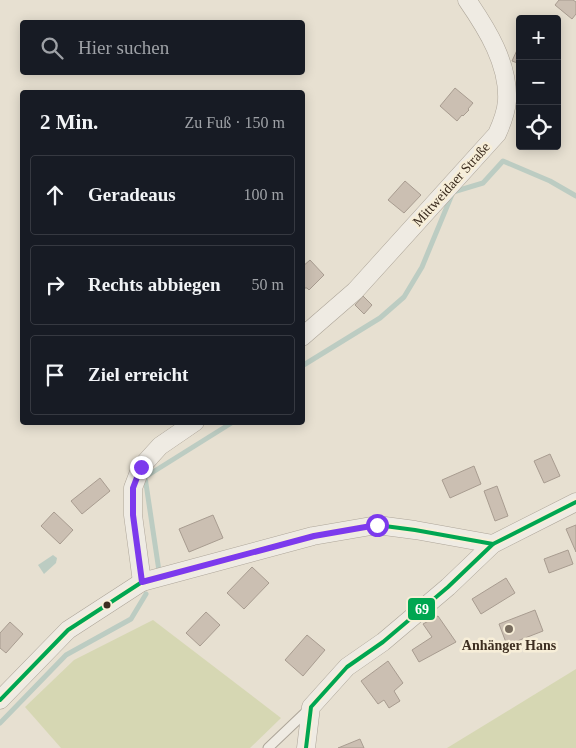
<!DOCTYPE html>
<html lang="de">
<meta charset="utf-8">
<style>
body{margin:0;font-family:"Times New Roman",serif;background:#20242c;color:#f1f3f6}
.controls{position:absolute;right:15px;top:15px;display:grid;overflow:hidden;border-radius:5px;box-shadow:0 2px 12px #0003}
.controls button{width:45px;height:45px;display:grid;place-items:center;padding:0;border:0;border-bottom:1px solid #363941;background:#171b24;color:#f1f3f6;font:25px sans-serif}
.stop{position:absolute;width:15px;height:15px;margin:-11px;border:4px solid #7c3aed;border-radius:50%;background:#fff}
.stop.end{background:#7c3aed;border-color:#fff;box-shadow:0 1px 5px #0008}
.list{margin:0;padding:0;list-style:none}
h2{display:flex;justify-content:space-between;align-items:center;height:65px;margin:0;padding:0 20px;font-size:21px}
h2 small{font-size:16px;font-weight:400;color:#9ea1a6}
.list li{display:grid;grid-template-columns:32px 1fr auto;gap:15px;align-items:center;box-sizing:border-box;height:80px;margin:0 10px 10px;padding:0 10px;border:1px solid #363941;border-radius:5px}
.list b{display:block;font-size:19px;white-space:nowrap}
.list em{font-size:16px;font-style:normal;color:#9ea1a6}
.icon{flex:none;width:28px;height:28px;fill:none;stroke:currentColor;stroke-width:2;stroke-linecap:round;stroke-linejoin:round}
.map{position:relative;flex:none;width:576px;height:748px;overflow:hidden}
.search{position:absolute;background:#171b24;box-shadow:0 2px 12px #0003;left:20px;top:20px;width:285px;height:55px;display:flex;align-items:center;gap:12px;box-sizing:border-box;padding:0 18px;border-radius:5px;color:#9ea1a6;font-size:19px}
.panel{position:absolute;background:#171b24;box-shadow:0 2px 12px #0003;left:20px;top:90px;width:285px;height:335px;border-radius:5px}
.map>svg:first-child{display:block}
.green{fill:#d6d7b3}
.water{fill:#bcccc2}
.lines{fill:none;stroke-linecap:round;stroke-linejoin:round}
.stream{stroke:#bcccc2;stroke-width:5}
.building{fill:#cbbfb2;stroke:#a89c90}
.service-casing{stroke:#ada599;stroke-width:11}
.minor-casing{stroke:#ada599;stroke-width:19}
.service{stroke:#efebe3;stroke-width:9}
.minor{stroke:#efebe3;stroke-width:18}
.bus-1-casing{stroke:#f7eed8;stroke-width:8}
.bus-1{stroke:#00a651;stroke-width:4}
.route{stroke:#7c3aed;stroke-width:6}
.bus-dot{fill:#3d2e20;stroke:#f7eed8;stroke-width:2}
.poi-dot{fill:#786c5e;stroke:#f7eed8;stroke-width:2}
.labels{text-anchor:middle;stroke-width:5;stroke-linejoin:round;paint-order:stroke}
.street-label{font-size:14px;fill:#3d2e20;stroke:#f7eed8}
.poi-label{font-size:14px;font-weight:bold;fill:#3d2e20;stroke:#f7eed8}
.line-badge{stroke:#f7eed8;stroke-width:2}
.badge-label{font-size:14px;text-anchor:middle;font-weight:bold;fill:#fff}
</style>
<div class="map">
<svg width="576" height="748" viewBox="0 0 576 748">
<rect width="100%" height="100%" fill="#e7e0d1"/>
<g class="green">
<path d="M153 620 281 718 250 748H61L25 707 74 660Z"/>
<path d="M576 669V748H447Z"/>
</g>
<path class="water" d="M53 555 57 558 56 563 44 574 38 565Z"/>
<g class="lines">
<g class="stream">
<path d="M302 366 380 318 404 297 422 267 453 192 483 183 503 161 550 181 576 196"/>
<path d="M159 571 145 477 233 422"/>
<path d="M0 723 66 655 131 619 146 594"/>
</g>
</g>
<g class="building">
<path d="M559 0H573L576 2V14L572 19 555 5Z"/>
<path d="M518 48 520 49V64L512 61Z"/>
<path d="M455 88 473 103 468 109 469 110 463 116 462 115 457 121 440 106Z"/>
<path d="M405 181 421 195 404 213 388 200Z"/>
<path d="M310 260 324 275 309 290 307 288H304L302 287V267Z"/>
<path d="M363 296 372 305 364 314 355 305Z"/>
<path d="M550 454 560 476 544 483 534 461Z"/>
<path d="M474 466 481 484 450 498 442 480Z"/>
<path d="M100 478 110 491 82 514 71 501Z"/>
<path d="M497 486 508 516 495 521 484 491Z"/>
<path d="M54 512 73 530 60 544 41 526Z"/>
<path d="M213 515 223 538 189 552 179 529Z"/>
<path d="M576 525V552L566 529Z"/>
<path d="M568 550 573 564 549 573 544 559Z"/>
<path d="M252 567 269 583 244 609 227 593Z"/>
<path d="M506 578 515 593 481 614 472 599Z"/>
<path d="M535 610 543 631 507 645 499 624Z"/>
<path d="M206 612 220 625 200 646 186 633Z"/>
<path d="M438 616 456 642 419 662 412 650 432 637 423 624Z"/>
<path d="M10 622 23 634 6 653 0 648V633Z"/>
<path d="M307 635 325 650 303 676 285 660Z"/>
<path d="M388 661 403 683 394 691 400 701 389 708 384 700 378 704 361 681Z"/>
<path d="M360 739 364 748H338Z"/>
</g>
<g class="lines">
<g class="service-casing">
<path id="service" d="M268 748 309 709"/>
</g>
<g class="minor-casing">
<g id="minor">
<path d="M302 337 355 291 497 134C502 123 506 113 507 101 509 64 487 29 467 0"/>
<path d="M142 582 133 515V488L141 467 160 446 195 422"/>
<path d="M0 700 68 630 142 582 313 536 377 525 415 530 493 544"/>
<path d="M306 748 311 707 347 667 383 642 448 587 493 544 576 502"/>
</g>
</g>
<use href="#service" class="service"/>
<use href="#minor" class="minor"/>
<g class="bus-1-casing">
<g id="bus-1">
<path d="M0 700 68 630 142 582 313 536 377 525 415 530 493 544"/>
<path d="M306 748 311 707 347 667 383 642 448 587 493 544 576 502"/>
</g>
</g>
<use href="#bus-1" class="bus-1"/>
</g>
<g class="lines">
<path class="route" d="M141 467 133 488V515L142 582 314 536 377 525"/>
</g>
<circle class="bus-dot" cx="107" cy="605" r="4.5"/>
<circle class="poi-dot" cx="509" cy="629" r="5"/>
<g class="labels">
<g class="street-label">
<text transform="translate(451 184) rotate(-48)" y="5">Mittweidaer Straße</text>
</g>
<g class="poi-label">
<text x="509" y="650">Anhänger Hans</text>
</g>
</g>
<rect class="line-badge" x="407" y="597" width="29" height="24" rx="5" fill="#00a651"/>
<g class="badge-label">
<text x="422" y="614">69</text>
</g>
</svg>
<div class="controls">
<button>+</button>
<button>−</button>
<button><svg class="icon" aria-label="locate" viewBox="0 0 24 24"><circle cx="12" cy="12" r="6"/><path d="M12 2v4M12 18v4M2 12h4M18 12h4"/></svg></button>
</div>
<div class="stop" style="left:377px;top:525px"></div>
<div class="stop end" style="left:141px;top:467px"></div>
<div class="search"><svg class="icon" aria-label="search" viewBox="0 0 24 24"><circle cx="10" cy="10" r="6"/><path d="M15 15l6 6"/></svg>Hier suchen</div>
<section class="panel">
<h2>2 Min.<small>Zu Fuß · 150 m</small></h2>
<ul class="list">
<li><svg class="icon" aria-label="ahead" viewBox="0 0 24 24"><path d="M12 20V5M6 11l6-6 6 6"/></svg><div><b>Geradeaus</b></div><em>100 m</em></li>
<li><svg class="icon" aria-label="right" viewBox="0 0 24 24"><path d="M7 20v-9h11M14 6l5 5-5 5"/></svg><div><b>Rechts abbiegen</b></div><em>50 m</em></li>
<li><svg class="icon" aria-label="arrive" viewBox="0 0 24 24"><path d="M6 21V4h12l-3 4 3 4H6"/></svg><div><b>Ziel erreicht</b></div></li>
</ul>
</section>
</div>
